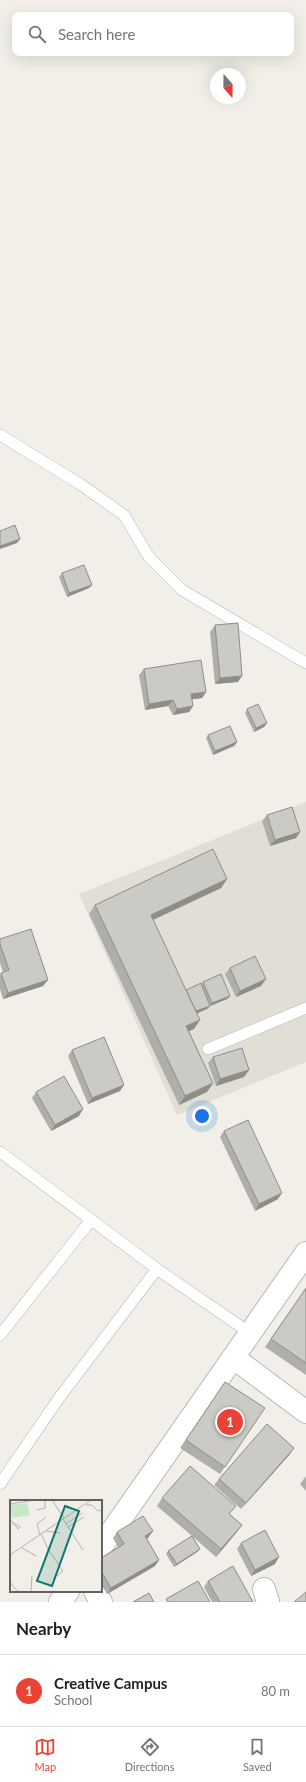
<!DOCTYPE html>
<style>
body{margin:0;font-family:Lato,sans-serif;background:#f2f2f2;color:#202124}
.compass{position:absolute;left:210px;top:68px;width:36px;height:36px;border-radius:50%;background:#fff;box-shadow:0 4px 16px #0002;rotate:160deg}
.you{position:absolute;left:202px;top:1116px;width:14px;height:14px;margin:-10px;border:3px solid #fff;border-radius:50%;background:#1a73e8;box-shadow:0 0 0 6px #1a73e833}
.badge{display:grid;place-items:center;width:26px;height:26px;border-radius:50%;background:#ea4335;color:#fff;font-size:13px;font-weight:700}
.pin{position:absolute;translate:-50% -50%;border:2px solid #fff;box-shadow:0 1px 4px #0006}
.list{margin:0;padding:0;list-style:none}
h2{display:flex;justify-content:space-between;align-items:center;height:52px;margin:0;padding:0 16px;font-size:17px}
h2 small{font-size:13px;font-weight:400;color:#757577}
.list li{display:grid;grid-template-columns:26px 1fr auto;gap:12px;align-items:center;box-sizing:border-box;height:72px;padding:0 16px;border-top:1px solid #e0e0e0}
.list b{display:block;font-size:15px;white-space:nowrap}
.list p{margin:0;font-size:13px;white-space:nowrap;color:#757577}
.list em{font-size:13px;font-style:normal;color:#757577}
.icon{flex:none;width:22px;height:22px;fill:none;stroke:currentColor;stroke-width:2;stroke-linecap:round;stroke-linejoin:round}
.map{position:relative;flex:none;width:306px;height:1602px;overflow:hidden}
.search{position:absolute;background:#fff;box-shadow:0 4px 16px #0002;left:12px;right:12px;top:12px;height:44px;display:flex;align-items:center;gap:10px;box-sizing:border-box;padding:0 14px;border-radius:8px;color:#757577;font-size:15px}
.sheet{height:124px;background:#fff}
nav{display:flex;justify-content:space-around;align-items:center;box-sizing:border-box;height:56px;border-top:1px solid #e0e0e0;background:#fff;font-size:11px;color:#757577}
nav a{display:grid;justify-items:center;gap:2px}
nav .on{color:#ea4335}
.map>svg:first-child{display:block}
.education{fill:#e1ded6}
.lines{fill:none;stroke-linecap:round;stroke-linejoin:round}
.service-casing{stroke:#b5b8bc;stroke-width:12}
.minor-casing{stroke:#b5b8bc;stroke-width:24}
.service{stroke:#fff;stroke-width:11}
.minor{stroke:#fff;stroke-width:22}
.wall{fill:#afaea9}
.shaded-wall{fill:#8f8d8a}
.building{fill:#cccac5;stroke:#8f8d8a}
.inset-road{fill:none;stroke:#b3b3b1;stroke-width:1}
.view{fill:#0f766e;fill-opacity:0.15;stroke:#0f766e;stroke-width:2}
.inset-edge{fill:none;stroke:#5f6368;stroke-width:2}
</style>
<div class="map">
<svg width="306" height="1602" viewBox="0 0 306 1602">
<rect width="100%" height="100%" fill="#f1efe8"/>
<path class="education" d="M306 802V1062L177 1115 79 894Z"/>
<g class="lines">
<g class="service-casing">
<g id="service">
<path d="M0 435 80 484 124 515 149 557 182 590 306 663"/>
<path d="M208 1049 306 1008"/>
<path d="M0 1152 157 1269 250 1333"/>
<path d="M0 1335 91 1220"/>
<path d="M0 1484 59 1398 157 1269"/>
</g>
</g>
<g class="minor-casing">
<g id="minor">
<path d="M234 1358 306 1412"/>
<path d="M101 1547 306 1253"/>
<path d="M264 1589 268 1602"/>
<path d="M95 1591 101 1602"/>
<path d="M60 1602 68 1591"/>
</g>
</g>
<use href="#service" class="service"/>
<use href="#minor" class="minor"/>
</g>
<g class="wall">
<path d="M62 573 92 585 89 588 67 597 59 577Z"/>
<path d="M215 625 238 682 215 684 210 632Z"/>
<path d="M144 669 206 692 202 698 192 699 193 706 189 712 173 715 168 706 145 710 139 675Z"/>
<path d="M247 709 267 723 264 727 254 732 245 713Z"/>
<path d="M208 735 237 742 234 746 213 755 206 738Z"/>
<path d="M267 815 296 838 270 846 262 821Z"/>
<path d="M227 879 221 888 153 920 186 990 202 984 203 982 230 996 227 999 210 1006 207 1009 197 1013 194 1029 189 1031 213 1083 207 1092 179 1105 89 914 95 905Z"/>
<path d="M0 939 43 986 3 999 0 989V975L1 973 3 972 0 963Z"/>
<path d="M230 968 261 986 236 997 225 974Z"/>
<path d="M72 1050 120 1091 88 1104 68 1056Z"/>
<path d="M213 1057 249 1070 244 1077 216 1086 208 1063Z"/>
<path d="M36 1092 79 1116 51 1131 32 1098Z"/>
<path d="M224 1131 278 1199 255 1211 220 1137Z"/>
<path d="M306 1288V1375L265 1347Z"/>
<path d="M225 1382 265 1408 220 1474 180 1448Z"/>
<path d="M290 1454 241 1509 214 1485 219 1479Z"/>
<path d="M306 1476V1491L300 1484Z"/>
<path d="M162 1498 230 1514 242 1525 236 1533 216 1557 192 1536 200 1549 197 1552 174 1567 166 1554 168 1551 192 1536 157 1506Z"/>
<path d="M117 1532 148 1538 147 1539 159 1560 155 1566 107 1594 101 1584V1558L118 1547 113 1538Z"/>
<path d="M241 1543 275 1564 251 1576 237 1549Z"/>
<path d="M208 1581 253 1602H212L204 1587Z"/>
</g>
<g class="shaded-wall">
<path d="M20 539 17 543 0 549V546Z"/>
<path d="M92 585 89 588 67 597 69 593Z"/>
<path d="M242 676 238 682 215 684 220 678Z"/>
<path d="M206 692 202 698 187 700 191 694Z"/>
<path d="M173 700 168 706 145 710 149 704Z"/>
<path d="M193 706 189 712 173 715 177 709Z"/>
<path d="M267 723 264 727 254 732 256 728Z"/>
<path d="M237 742 234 746 213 755 215 751Z"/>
<path d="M300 832 296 838 270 846 275 840Z"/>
<path d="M227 879 221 888 144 924 151 915Z"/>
<path d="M266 979 261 986 236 997 240 991Z"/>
<path d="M48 980 43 986 3 999 8 993Z"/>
<path d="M230 996 227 999 210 1006 212 1003Z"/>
<path d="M210 1006 207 1009 191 1016 193 1012Z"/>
<path d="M200 1020 194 1029 180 1035 186 1026Z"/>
<path d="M249 1070 244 1077 216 1086 220 1079Z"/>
<path d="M213 1083 207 1092 179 1105 185 1096Z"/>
<path d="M124 1085 120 1091 88 1104 92 1098Z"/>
<path d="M83 1109 79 1116 51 1131 55 1125Z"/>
<path d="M282 1193 278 1199 255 1211 259 1204Z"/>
<path d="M294 1448 290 1454 241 1509 246 1503Z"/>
<path d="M242 1525 236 1533 216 1557 221 1549Z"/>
<path d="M153 1531 148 1538 141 1542 145 1536Z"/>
<path d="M200 1549 197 1552 174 1567 177 1564Z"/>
<path d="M279 1557 275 1564 251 1576 255 1570Z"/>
<path d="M159 1560 155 1566 107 1594 111 1588Z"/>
</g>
<g class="building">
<path d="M15 525 20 539 0 546V531Z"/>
<path d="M84 565 92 585 69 593 62 573Z"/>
<path d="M238 623 242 676 220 678 215 625Z"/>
<path d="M201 660 206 692 191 694 193 706 177 709 173 700 149 704 144 669Z"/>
<path d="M258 704 267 723 256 728 247 709Z"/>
<path d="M230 726 237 742 215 751 208 735Z"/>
<path d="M292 807 300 832 275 840 267 815Z"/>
<path d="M213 849 227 879 151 915 200 1020 186 1026 213 1083 185 1096 95 905Z"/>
<path d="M31 929 48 980 8 993 1 973 9 970 0 944V939Z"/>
<path d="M255 956 266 979 240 991 230 968Z"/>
<path d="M221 974 230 996 212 1003 203 982Z"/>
<path d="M201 983 210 1006 196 1011 186 990Z"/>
<path d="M104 1037 124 1085 92 1098 72 1050Z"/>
<path d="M242 1048 249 1070 220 1079 213 1057Z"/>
<path d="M64 1076 83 1109 55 1125 36 1092Z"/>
<path d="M248 1120 282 1193 259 1204 224 1131Z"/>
<path d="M306 1288V1363L271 1339Z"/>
<path d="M225 1382 265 1408 225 1467 186 1440Z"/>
<path d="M267 1424 294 1448 246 1503 219 1479Z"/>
<path d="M190 1466 236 1506 229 1514 242 1525 221 1549 162 1498Z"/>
<path d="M143 1516 153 1531 145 1536 159 1560 111 1588 101 1571V1558L124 1544 117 1532Z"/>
<path d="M265 1530 279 1557 255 1570 241 1543Z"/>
<path d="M192 1536 200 1549 177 1564 168 1551Z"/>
<path d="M233 1566 253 1602H220L208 1581Z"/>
<path d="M198 1581 210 1602H168L166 1599Z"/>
<path d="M306 1592V1602H294Z"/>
<path d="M149 1593 154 1602H133Z"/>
</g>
<g transform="translate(10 1500)">
<rect width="92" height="92" fill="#f1efe8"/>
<path d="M17 3 20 15 2 18 0 5Z" fill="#c5e8c5"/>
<path class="inset-road" d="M42 0 54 18M0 4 24 0M76 5H82L88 11 92 10M27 10 35 8V0M0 19 2 22 7 28 8 29 10 27 2 22M53 19 73 50M56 24 72 13M58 27 74 17M36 31 50 33M31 34 38 49 53 71 47 76M30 35 27 24 36 17M12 48 26 56M0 55 81 0M0 82 8 92M21 92 22 76"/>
<path class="view" d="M55 6 69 11 42 86 27 81Z"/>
<rect width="92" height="92" class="inset-edge"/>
</g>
</svg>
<svg class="compass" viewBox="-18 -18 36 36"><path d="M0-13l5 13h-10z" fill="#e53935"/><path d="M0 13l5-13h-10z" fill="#757577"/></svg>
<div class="you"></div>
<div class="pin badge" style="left:230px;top:1422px">1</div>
<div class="search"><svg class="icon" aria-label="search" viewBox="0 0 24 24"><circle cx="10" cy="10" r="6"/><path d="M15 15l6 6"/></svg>Search here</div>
</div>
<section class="sheet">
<h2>Nearby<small></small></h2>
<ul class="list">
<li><span class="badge">1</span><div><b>Creative Campus</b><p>School</p></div><em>80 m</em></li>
</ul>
</section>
<nav>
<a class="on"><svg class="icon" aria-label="map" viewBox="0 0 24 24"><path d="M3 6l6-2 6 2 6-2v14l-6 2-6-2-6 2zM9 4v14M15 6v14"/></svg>Map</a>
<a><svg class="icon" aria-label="directions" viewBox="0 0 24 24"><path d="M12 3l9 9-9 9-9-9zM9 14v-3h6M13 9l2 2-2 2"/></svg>Directions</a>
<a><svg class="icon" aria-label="saved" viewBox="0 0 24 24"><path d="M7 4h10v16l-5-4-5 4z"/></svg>Saved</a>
</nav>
